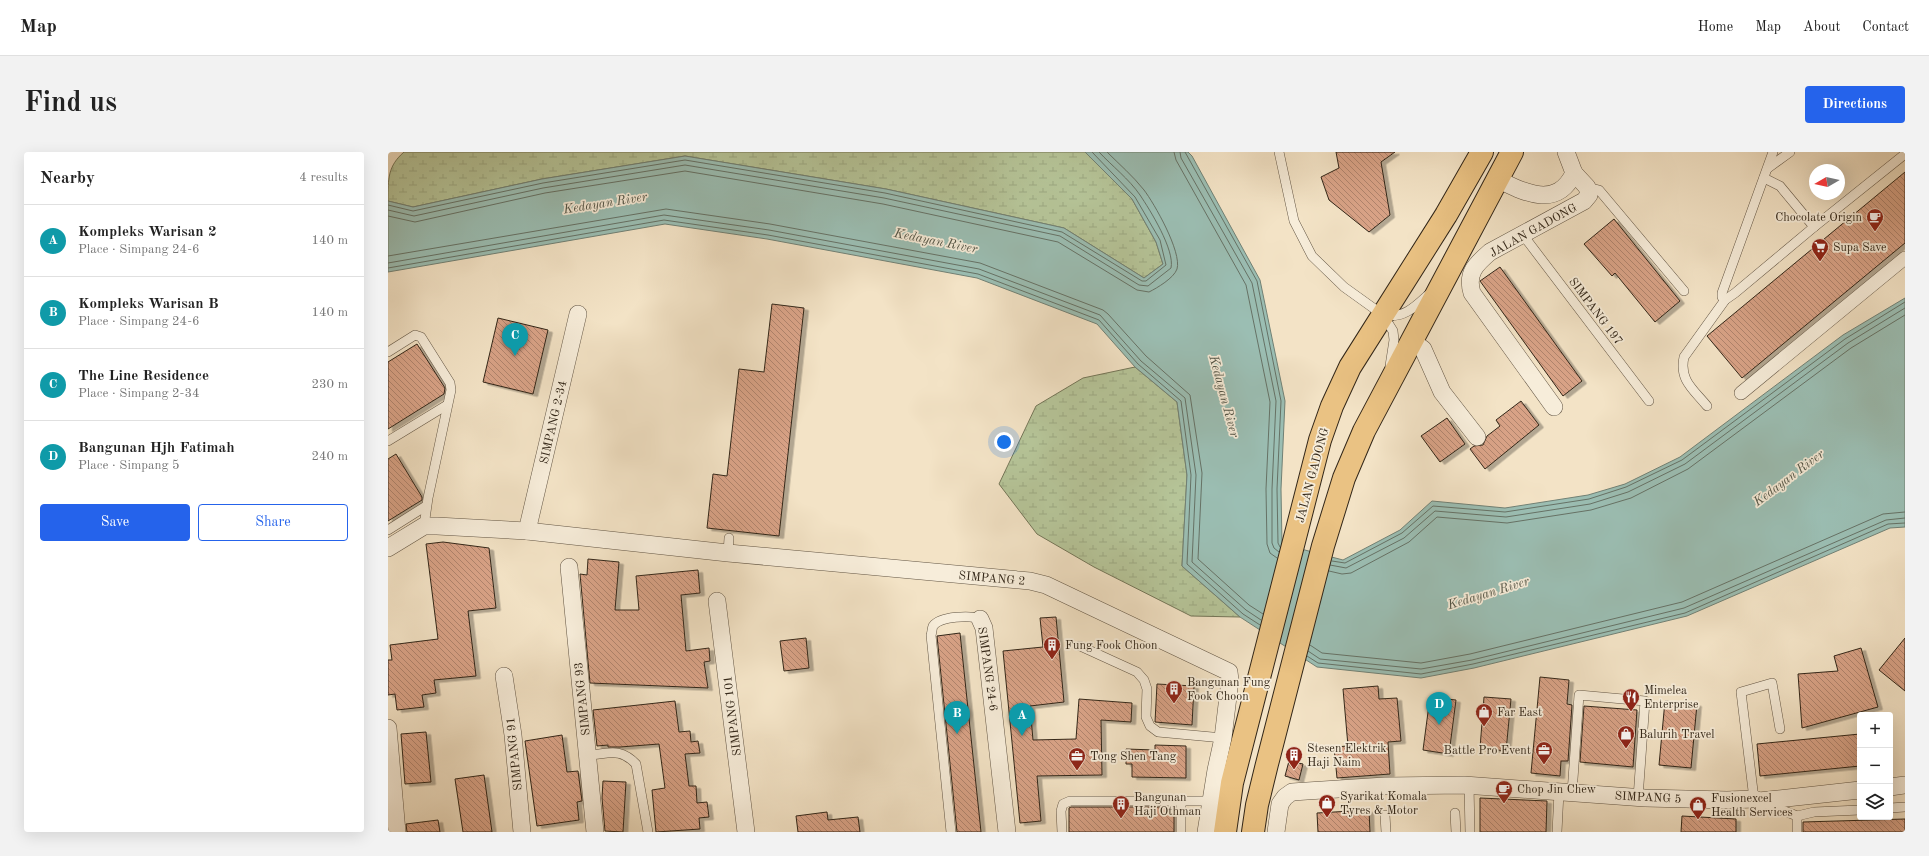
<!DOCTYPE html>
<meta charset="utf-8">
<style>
body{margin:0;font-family:"Old Standard TT",serif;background:#f2f2f2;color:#222}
.controls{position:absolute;right:12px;bottom:12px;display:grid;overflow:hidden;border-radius:4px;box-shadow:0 4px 16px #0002}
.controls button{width:36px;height:36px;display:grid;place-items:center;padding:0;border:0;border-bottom:1px solid #e0e0e0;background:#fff;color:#222;font:20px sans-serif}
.compass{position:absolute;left:1421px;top:12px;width:36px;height:36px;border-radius:50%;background:#fff;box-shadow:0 4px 16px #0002;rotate:261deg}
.you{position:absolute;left:616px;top:290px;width:14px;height:14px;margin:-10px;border:3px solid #fff;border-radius:50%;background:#1a73e8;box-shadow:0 0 0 6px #1a73e833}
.badge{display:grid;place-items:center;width:26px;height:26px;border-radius:50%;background:#2563eb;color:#fff;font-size:13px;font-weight:700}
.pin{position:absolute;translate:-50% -33px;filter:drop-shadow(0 1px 2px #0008)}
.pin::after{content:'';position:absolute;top:21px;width:14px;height:12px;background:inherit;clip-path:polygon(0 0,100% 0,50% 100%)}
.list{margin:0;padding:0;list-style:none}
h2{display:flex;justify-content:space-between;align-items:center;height:52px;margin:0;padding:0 16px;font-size:17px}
h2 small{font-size:13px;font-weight:400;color:#767676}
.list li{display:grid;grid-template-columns:26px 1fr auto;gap:12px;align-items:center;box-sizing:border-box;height:72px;padding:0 16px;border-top:1px solid #e0e0e0}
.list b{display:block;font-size:15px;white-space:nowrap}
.list p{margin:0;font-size:13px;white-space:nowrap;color:#767676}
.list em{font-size:13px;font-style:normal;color:#767676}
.actions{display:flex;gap:8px;padding:12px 16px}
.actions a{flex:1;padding:9px 0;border:1px solid #2563eb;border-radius:4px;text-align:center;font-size:14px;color:#2563eb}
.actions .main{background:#2563eb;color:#fff}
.icon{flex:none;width:22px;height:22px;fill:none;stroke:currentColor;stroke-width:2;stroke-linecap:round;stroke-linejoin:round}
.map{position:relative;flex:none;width:1517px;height:680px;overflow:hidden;border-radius:4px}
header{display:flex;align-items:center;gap:24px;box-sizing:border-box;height:56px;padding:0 20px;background:#fff;border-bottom:1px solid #e0e0e0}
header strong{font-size:19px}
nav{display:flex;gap:22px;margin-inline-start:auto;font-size:14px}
.intro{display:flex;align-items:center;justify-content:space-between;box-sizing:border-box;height:96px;padding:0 24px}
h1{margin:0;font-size:28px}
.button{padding:10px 18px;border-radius:4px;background:#2563eb;color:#fff;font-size:14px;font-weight:700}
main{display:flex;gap:24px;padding:0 24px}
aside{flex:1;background:#fff;border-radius:4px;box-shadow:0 4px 16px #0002}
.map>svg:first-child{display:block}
.wetland{fill:url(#wetland-marsh);stroke:#747658}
.water{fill:#9bbeb3;stroke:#718175}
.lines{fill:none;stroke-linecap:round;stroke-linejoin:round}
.shore{stroke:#667266;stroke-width:1}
.building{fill:url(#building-back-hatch);stroke:#322618;filter:url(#shadow)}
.service-casing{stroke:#625544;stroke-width:10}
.pedestrian-casing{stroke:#625544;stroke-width:14}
.minor-casing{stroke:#625544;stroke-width:18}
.primary-casing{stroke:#322618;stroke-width:24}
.service{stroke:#f7edda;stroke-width:9}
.pedestrian{stroke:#f7edda;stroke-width:13}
.minor{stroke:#f7edda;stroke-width:17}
.primary{stroke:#eac283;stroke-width:22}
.labels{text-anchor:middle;stroke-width:3.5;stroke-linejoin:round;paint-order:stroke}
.poi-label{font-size:12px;fill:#322618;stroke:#f7edda;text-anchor:start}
.street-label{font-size:12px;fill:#322618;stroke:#f7edda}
.water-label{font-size:13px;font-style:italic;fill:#525446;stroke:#f7edda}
</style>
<header>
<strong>Map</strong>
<nav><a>Home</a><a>Map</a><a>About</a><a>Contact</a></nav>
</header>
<div class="intro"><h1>Find us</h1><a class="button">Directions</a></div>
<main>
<aside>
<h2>Nearby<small>4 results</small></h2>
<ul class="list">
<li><span class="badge" style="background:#0f9aa8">A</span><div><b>Kompleks Warisan 2</b><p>Place · Simpang 24-6</p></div><em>140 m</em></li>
<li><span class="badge" style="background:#0f9aa8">B</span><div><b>Kompleks Warisan B</b><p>Place · Simpang 24-6</p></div><em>140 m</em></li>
<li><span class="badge" style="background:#0f9aa8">C</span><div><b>The Line Residence</b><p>Place · Simpang 2-34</p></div><em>230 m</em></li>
<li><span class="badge" style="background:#0f9aa8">D</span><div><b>Bangunan Hjh Fatimah</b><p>Place · Simpang 5</p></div><em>240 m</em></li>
</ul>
<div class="actions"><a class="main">Save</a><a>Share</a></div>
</aside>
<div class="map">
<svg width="1517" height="680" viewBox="0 0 1517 680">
<defs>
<pattern id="wetland-marsh" width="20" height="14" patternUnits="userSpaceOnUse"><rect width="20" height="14" fill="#b6c599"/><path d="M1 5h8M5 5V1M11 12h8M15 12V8" fill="none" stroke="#9da983"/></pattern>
<pattern id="building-back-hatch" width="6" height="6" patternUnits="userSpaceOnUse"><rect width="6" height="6" fill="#d8a286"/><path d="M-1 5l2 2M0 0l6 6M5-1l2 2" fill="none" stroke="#b0846d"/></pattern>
<filter id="shadow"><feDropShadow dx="4.5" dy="2.5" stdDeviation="0" flood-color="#0004"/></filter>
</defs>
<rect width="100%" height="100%" fill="#f3e3c6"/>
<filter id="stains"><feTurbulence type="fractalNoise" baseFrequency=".005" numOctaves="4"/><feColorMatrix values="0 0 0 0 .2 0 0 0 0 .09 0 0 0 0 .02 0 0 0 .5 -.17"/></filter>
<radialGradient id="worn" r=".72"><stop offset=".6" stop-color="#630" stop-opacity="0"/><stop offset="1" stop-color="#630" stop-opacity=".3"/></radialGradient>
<g class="wetland">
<path d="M16 0H697L744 47 768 90 775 112 756 126 676 76 498 37 297 4 154 27 25 55 0 49C0 26 0 14 16 0Z"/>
<path d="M747 215 789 250 799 323 794 414 852 465 803 464 706 415 649 382 611 332 648 254 695 226Z"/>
</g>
<path class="water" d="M697 0H800L804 4 872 128 897 249 893 337 894 392 955 408 1012 378 1044 349 1117 356 1200 343 1237 332 1292 305 1455 183 1517 146V375L1502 376 1299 464 1086 516 1033 526 929 515 852 465 794 414 799 323 789 250 747 215 709 172 589 126 379 87 277 72 0 120V49L25 55 154 27 297 4 498 37 676 76 756 126 775 112 768 90 744 47Z"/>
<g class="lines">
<g class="shore">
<path d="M786 0 788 8 858 133 882 250 878 337 879 392 882 401 889 406"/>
<path d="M792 0 793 6 864 131 888 249 884 337V391L886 396 891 400"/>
<path d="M797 0 869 129 893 249 889 337 890 391 892 395"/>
<path d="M0 53 25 59 155 31 297 8 497 41 674 80 754 129H758L778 113 772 88 747 45 704 0"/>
<path d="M0 58 26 64 155 36 297 13 496 46 672 84 751 133 760 134 783 116C787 98 762 58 752 43 741 27 724 14 711 0"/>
<path d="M0 64 27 70 157 41 297 19 495 52 670 90 749 138 761 140C769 136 786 126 789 117 794 100 766 51 756 38 745 24 731 12 719 0"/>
<path d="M0 104 278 57 382 72 592 111 715 158 720 162 758 204 802 243 814 321 810 407 861 453 875 462"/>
<path d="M0 111 276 63 381 78 591 117 712 163 753 209 797 246 808 323 804 410 858 458 873 468"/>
<path d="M0 116 276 68 380 83 590 122 711 168 750 212 793 249 803 323 799 412 855 462 872 473"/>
<path d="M944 409 957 411 1014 381 1045 354 1117 360 1201 347 1238 335 1294 308 1457 187 1517 150"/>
<path d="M942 413 958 416 1016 386 1047 359 1118 365 1202 352 1240 340 1297 312 1460 191 1517 156"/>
<path d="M941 419 954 422 963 421 1021 390 1049 365 1119 371 1203 358 1243 346 1300 317 1463 196 1517 163"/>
<path d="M922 493 934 501 1033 511 1082 502 1294 450 1495 362 1517 360"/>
<path d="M920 499 932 507 1033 517 1084 508 1296 456 1498 368 1517 366"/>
<path d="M919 504 930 511 1033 522 1085 512 1297 461 1500 372 1517 371"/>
</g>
</g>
<g class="building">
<path d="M948 0H1007L993 10 1002 63 981 80 941 48 933 25 951 16Z"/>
<path d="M1517 20V91L1354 226 1319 184Z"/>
<path d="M1226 67 1292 149 1267 170 1227 121 1224 124 1196 92Z"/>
<path d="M1112 115 1194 229 1175 244 1092 129Z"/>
<path d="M384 152 416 156 391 384 319 376 325 322 339 324 351 217 376 220Z"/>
<path d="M110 166 160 178 145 242 95 230Z"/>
<path d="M29 192 57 236 56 242 0 277V210Z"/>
<path d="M1133 249 1151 273 1097 317 1082 297 1086 294 1095 293 1099 284 1112 274 1108 268Z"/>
<path d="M1059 266 1077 292 1052 310 1033 284Z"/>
<path d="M8 302 34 345V348L0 369V307Z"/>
<path d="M55 390 101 396 108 456 80 459 88 524 46 528 48 541 34 543 36 555 9 558 7 542 0 543V508H4L2 493 50 487 38 392Z"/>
<path d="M200 407 231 410 227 458H251L248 424 310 418 312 441 293 443 298 499 321 496 322 509 316 510 320 536 202 531 192 422 199 423Z"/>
<path d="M668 465 676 550 642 554 645 588 688 587 691 547 744 551 743 570 713 568 714 623 649 624 653 669 632 671 615 499 655 495 652 466Z"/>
<path d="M572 481 593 680H569L549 484Z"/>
<path d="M418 486 421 516 396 519 392 489Z"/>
<path d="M1517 486V539L1491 518Z"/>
<path d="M1473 496 1490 555 1414 576 1410 522 1450 519 1446 504Z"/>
<path d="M1152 525 1181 528 1179 552 1184 553 1180 609H1173L1172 624 1143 621Z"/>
<path d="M769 532 806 534 804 573 767 570Z"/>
<path d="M990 534 991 547 1009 546 1013 589 1000 590 1002 622 949 626 946 595 960 594 955 537Z"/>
<path d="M1042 545 1068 548 1061 602 1035 598Z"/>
<path d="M1096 545 1123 547 1118 599 1092 596Z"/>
<path d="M287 549 291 580 302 579 303 590 310 589 312 601 297 602 301 634H308L309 651 319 650 321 665 311 666 312 677 268 680 264 638 277 636 271 592 232 595H220V593L209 594 205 558Z"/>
<path d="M1277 549 1309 552 1303 616 1271 613Z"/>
<path d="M1196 554 1249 558 1245 615 1192 610Z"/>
<path d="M38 580 43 630 17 632 13 582Z"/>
<path d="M1472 582V614L1372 624 1369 592Z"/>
<path d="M174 583 179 620 190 619 194 649 189 650 191 668 149 674 137 589Z"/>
<path d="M767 593 798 594V626L744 625V612H738V597L767 598Z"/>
<path d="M901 609 915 612 911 628 897 624Z"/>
<path d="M96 623 104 680H75L67 627Z"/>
<path d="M215 629 238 630 235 680 217 679 214 646Z"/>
<path d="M1092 646 1159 649 1158 680H1092Z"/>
<path d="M683 655H786V680H681V656Z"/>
<path d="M981 658 982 680H930L929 661Z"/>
<path d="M439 660 440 668 470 665 472 680H410L408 664Z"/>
<path d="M1294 664 1348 667V680H1293Z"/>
<path d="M1517 667V680H1415V670Z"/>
<path d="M50 668 52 680H19L18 672Z"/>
</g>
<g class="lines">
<g class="service-casing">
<g id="service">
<path d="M891 0 906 69 924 104 956 135 995 163 1005 179 1006 188 1002 214"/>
<path d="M1380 16 1402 0"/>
<path d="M1376 26 1392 34 1426 75"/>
<path d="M1199 35 1211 38 1296 139"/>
<path d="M1135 83 1261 249"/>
<path d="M1337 148 1334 145V141L1385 0"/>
<path d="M996 163C1015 167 1027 155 1040 143"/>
<path d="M0 200 27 183 33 185 62 231 63 238 40 346 36 374"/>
<path d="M1319 254C1305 237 1291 228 1296 205L1337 148 1347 141 1426 75 1517 2"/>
<path d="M0 289 59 253"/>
<path d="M0 378 38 354"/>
<path d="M340 401 341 386"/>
<path d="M692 494 749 520 756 528 759 537 758 565 762 574 770 580 835 586"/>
<path d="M200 603C221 602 232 595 248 612L260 680"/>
<path d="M1081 633 1082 680"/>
<path d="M1184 641 1191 543 1257 549 1250 646"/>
<path d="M1366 647 1353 540 1384 531 1392 577"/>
<path d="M1377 651 1409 664V680"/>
<path d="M1502 656 1517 655"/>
<path d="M1067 661 1068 680"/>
<path d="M997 663 998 680"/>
<path d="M1409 664 1426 660 1472 658"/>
<path d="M563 680 543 483C544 481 544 476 545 474 552 464 583 463 592 467"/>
<path d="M674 680 673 659 675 652 682 649H823"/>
<path d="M793 680V649"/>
<path d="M1169 680 1171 640"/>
</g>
</g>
<g class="pedestrian-casing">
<path id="pedestrian" d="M1353 241 1517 106"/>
</g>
<g class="minor-casing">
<g id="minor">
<path d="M1109 27C1137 41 1169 57 1186 21L1178 0"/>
<path d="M1024 189 1035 197 1054 240 1089 285"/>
<path d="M1166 255 1084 141C1078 121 1088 112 1102 100L1196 49 1201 43 1199 35 1186 21"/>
<path d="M139 379 190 162"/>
<path d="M0 396 36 374H49L139 379 340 401 642 429 658 433 841 520 842 528 835 586 828 618 818 680"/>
<path d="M181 415 207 680"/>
<path d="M329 449 358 680"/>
<path d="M592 467 596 476 619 680"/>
<path d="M116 524 125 583 134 680"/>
<path d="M0 576 9 680"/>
<path d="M1502 635 1517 633"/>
<path d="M888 680 892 652 897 645 904 640 919 639 997 634 1076 633 1257 646 1339 648 1366 647 1371 649 1472 638"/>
</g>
</g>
<g class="primary-casing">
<g id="primary">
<path d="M837 680 844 631 932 288 944 254 962 215 1058 63 1094 0"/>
<path d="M865 680 869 653 879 612 935 394 956 326 976 279 1124 0"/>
</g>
</g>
<use href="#service" class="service"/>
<use href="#pedestrian" class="pedestrian"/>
<use href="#minor" class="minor"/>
<use href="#primary" class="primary"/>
</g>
<defs>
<g id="cafe-pin" transform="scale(0.9)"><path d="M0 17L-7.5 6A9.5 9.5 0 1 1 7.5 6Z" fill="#8f2418" stroke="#f7edda"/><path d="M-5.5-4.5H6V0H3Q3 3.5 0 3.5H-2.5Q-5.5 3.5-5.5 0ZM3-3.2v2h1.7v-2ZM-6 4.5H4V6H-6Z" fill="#fff"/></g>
<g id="supermarket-pin" transform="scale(0.9)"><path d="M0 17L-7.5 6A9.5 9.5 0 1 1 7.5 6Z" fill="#8f2418" stroke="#f7edda"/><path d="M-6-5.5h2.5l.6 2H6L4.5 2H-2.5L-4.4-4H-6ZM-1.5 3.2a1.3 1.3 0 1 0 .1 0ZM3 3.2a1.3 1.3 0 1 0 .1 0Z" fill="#fff"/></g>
<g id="building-pin" transform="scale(0.9)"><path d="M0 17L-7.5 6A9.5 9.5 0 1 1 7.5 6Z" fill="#8f2418" stroke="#f7edda"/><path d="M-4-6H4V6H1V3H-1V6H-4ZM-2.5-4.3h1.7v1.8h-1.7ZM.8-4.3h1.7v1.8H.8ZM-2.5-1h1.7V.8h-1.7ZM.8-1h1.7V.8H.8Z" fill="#fff"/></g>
<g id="restaurant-pin" transform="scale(0.9)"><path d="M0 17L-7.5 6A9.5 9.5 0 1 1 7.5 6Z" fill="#8f2418" stroke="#f7edda"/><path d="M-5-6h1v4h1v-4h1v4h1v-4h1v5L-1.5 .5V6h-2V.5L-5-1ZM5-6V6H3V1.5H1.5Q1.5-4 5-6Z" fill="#fff"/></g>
<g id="shop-pin" transform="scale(0.9)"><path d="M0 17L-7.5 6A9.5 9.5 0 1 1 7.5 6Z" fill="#8f2418" stroke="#f7edda"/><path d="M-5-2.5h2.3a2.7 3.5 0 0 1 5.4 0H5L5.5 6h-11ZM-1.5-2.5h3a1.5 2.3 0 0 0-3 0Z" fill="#fff"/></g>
<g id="office-pin" transform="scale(0.9)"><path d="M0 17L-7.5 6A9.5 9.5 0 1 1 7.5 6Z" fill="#8f2418" stroke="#f7edda"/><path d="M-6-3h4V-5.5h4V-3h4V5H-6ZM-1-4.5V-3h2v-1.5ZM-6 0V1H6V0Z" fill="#fff"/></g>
</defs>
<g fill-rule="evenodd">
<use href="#cafe-pin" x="1487" y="65"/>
<use href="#supermarket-pin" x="1432" y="95"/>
<use href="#building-pin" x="664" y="493"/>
<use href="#building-pin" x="786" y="537"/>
<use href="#restaurant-pin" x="1243" y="545"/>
<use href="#shop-pin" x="1096" y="560"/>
<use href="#shop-pin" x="1238" y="582"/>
<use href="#office-pin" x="1156" y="598"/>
<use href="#building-pin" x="906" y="603"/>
<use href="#office-pin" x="689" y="604"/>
<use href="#cafe-pin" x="1116" y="637"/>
<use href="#shop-pin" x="939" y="651"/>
<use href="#building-pin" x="733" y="652"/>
<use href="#shop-pin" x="1310" y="653"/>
</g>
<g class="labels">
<g class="poi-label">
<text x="1474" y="69" text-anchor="end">Chocolate Origin</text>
<text x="1445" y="99">Supa Save</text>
<text x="677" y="497">Fung Fook Choon</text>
<text x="799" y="534">Bangunan Fung<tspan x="799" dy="14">Fook Choon</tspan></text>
<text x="1256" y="542">Mimelea<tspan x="1256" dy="14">Enterprise</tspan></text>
<text x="1109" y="564">Far East</text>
<text x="1251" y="586">Balurih Travel</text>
<text x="919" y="600">Stesen Elektrik<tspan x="919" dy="14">Haji Naim</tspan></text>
<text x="1143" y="602" text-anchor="end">Battle Pro Event</text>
<text x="702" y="608">Tong Shen Tang</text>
<text x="1129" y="641">Chop Jin Chew</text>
<text x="952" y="648">Syarikat Komala<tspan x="952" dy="14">Tyres &amp; Motor</tspan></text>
<text x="746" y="649">Bangunan<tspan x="746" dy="14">Haji Othman</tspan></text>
<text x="1323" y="650">Fusionexcel<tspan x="1323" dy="14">Health Services</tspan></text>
</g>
<g class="street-label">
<text transform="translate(1145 78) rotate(-29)" y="4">JALAN GADONG</text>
<text transform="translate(1208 159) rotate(53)" y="4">SIMPANG 197</text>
<text transform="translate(165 270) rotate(-77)" y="4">SIMPANG 2-34</text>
<text transform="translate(924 323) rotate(-75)" y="4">JALAN GADONG</text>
<text transform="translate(604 426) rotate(5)" y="4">SIMPANG 2</text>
<text transform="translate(600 517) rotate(82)" y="4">SIMPANG 24-6</text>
<text transform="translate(194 547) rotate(-96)" y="4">SIMPANG 93</text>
<text transform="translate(344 564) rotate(-97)" y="4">SIMPANG 101</text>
<text transform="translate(126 602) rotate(-96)" y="4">SIMPANG 91</text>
<text transform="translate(1260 645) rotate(3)" y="4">SIMPANG 5</text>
</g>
<g class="water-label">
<text transform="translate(217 50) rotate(-9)" y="5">Kedayan River</text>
<text transform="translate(548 88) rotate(11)" y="5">Kedayan River</text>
<text transform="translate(837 244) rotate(75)" y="5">Kedayan River</text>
<text transform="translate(1400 325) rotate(-37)" y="5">Kedayan River</text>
<text transform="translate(1100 440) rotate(-17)" y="5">Kedayan River</text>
</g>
</g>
<rect width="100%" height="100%" filter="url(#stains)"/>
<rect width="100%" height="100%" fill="url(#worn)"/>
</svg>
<div class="controls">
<button>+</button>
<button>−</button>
<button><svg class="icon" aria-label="layers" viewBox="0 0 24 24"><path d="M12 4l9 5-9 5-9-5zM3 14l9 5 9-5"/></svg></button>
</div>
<svg class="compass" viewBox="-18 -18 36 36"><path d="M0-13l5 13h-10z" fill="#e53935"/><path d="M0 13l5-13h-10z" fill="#767676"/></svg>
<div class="you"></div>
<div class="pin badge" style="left:634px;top:584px;background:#0f9aa8">A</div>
<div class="pin badge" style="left:569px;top:582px;background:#0f9aa8">B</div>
<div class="pin badge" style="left:127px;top:204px;background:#0f9aa8">C</div>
<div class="pin badge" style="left:1051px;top:573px;background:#0f9aa8">D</div>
</div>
</main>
